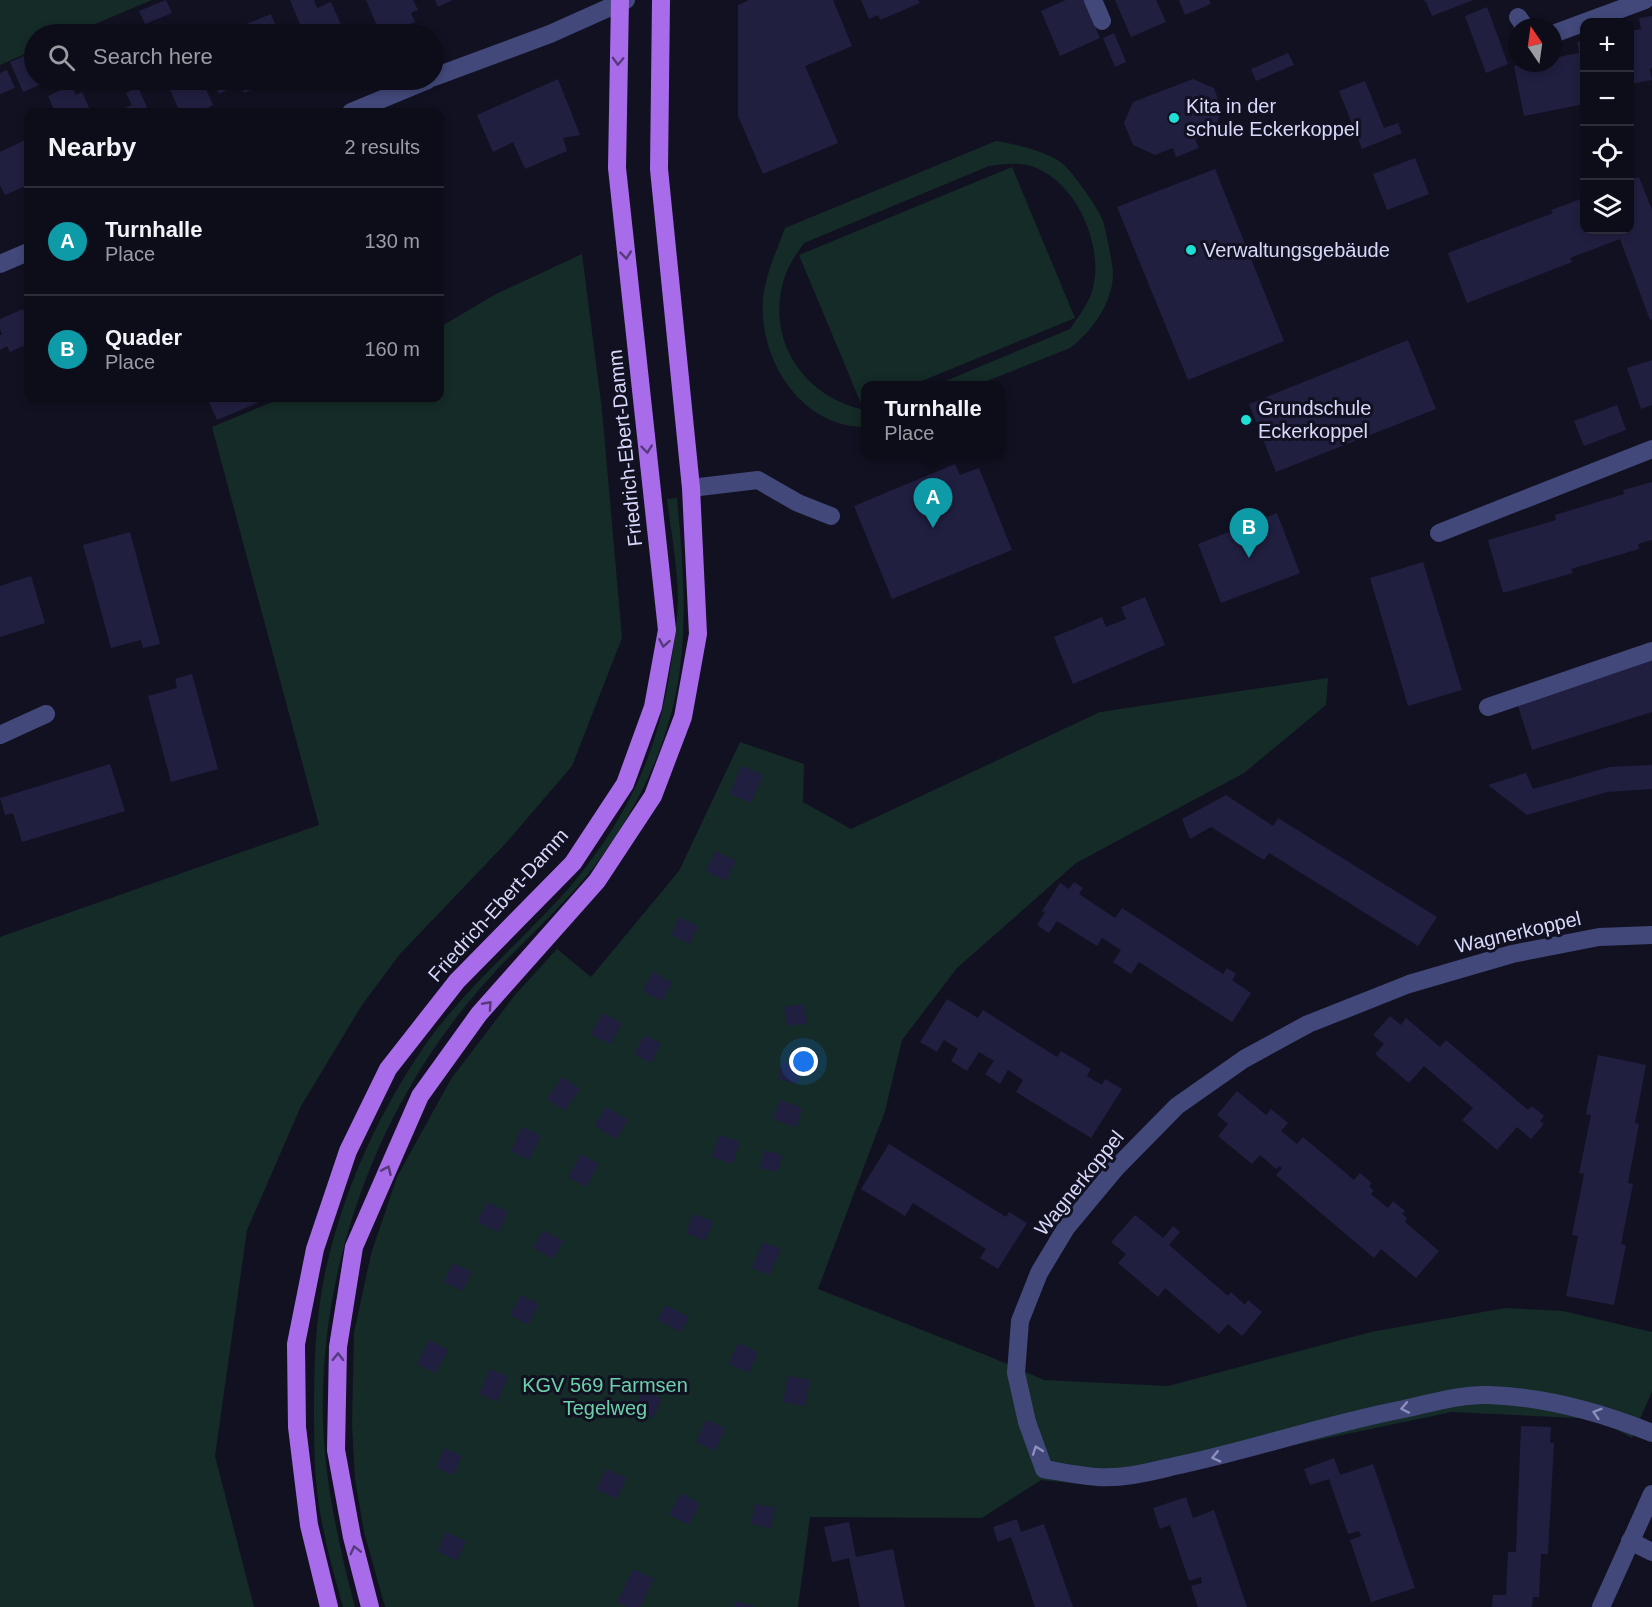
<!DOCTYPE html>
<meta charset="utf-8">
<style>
body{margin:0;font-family:Helvetica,sans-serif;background:#161623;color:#f1f3f6}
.controls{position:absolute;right:18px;top:18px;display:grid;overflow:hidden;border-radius:12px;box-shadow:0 3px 9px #0003}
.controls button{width:54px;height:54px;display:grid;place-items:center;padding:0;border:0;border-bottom:2px solid #2d2d39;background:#0d0d1a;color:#f1f3f6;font:30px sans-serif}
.compass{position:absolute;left:1508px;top:18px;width:54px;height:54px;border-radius:50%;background:#0d0d1a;box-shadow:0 3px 9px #0003;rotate:347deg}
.you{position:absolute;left:804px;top:1062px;width:21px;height:21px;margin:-15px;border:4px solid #fff;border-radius:50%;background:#1a73e8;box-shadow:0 0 0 9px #1a73e833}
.badge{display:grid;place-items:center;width:39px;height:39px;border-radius:50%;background:#2563eb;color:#fff;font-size:20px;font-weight:700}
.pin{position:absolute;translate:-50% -50px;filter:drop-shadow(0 2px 3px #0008)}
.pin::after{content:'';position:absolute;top:32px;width:21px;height:18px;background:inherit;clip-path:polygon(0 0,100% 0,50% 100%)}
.popup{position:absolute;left:861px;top:381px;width:144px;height:78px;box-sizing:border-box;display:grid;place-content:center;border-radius:12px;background:#0d0d1a;filter:drop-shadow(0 2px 4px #0005);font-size:20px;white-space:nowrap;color:#9a9ca2}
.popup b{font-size:22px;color:#f1f3f6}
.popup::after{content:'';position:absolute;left:50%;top:100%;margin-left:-12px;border:12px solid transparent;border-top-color:#0d0d1a}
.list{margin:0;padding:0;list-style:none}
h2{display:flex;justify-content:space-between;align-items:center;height:78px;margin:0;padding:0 24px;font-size:26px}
h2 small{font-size:20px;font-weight:400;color:#9a9ca2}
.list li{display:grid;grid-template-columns:39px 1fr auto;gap:18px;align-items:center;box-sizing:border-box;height:108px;padding:0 24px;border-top:2px solid #2d2d39}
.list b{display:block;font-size:22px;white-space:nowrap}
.list p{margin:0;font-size:20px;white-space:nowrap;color:#9a9ca2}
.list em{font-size:20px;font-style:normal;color:#9a9ca2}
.icon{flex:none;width:33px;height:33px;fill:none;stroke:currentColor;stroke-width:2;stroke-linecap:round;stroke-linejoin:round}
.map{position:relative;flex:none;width:1652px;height:1607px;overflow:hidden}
.search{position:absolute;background:#0d0d1a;box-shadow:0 3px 9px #0003;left:24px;top:24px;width:420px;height:66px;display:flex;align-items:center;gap:15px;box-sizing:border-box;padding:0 21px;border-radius:33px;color:#9a9ca2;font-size:22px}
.panel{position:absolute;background:#0d0d1a;box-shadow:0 3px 9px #0003;left:24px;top:108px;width:420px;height:294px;border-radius:12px}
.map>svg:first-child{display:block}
.green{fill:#152b27}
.building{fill:#211f40}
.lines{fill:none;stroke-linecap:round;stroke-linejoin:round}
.minor{stroke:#42487a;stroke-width:18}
.major{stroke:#a86ceb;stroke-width:18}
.oneway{stroke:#553a7c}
.oneway2{stroke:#8c90ba}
.poi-dot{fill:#1edfd4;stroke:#112;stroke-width:2}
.labels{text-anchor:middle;stroke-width:6;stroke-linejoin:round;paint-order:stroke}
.poi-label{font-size:20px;fill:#d7d8fa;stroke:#112;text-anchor:start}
.street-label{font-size:20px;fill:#d7d8fa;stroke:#112}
.park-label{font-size:20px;fill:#6cd0a8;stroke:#112}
</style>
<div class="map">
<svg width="1652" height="1607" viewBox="0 0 1652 1607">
<rect width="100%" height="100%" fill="#112"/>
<g class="green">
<path d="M0 0H152L71 34H34V50L0 65Z"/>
<path d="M996 141C1014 144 1051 152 1064 165 1074 174 1099 209 1103 221 1106 232 1113 264 1113 275 1112 304 1092 331 1070 348L977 385H936L1070 329C1079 316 1089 303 1093 288 1104 245 1076 180 1031 166 1018 162 1002 164 989 166L804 243C796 254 788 266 784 279 765 341 805 398 865 410V427C800 427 758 358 763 298 766 273 777 250 785 228Z"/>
<path d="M1012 167 1075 318 912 385 866 386 865 405 862 406 799 255Z"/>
<path d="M582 254 602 410 622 638 572 766 506 843 400 954 362 1005 301 1106 247 1230 215 1456 254 1607H0V937L319 825 212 427 282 398H440V327L496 294Z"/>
<path d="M677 498C684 575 691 653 667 728 652 778 625 827 593 868 557 914 510 952 472 998 375 1114 319 1269 323 1421 325 1484 339 1546 355 1607H343C334 1574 324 1540 319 1506 314 1473 314 1441 314 1408 314 1358 316 1305 329 1256 348 1179 383 1105 428 1041 469 984 523 940 569 888 627 819 659 752 671 663 674 643 677 623 678 602 678 571 671 531 667 499Z"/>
<path d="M1328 678 1326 705 1244 773 1076 863 957 968 902 1040 885 1111 818 1289 993 1358 1044 1380 1168 1386 1371 1332 1505 1308 1563 1311 1652 1332V1391L1632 1438 1597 1419 1452 1412 1098 1486 1041 1480 982 1518 810 1517 798 1607H385L364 1532 355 1479 352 1425 354 1333 371 1254 397 1177 451 1079 515 995 557 949 591 977 679 871 740 742 804 764 803 802 851 829 1100 712Z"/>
</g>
<g class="building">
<path d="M166 0 172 13 145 24 139 11Z"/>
<path d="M290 0H314L317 8 331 2 345 34H304Z"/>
<path d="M366 0H413L418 10 411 13 415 22 383 34 380 27 378 28Z"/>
<path d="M435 0H453L438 7Z"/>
<path d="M749 0H833L852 46 805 66 838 143 763 174 738 116V5Z"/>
<path d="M861 0H918L920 3 880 20 878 15 869 19Z"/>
<path d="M1066 0H1084L1100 38 1060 56 1041 11Z"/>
<path d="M1115 0H1156L1166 22 1131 37Z"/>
<path d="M1179 0H1209L1211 4 1185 15Z"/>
<path d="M1423 0H1473L1432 16 1426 2Z"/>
<path d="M1487 7 1508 64 1486 73 1465 16Z"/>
<path d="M271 14 279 34H222Z"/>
<path d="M1652 16V68L1650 69 1652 80 1630 84V31L1641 29 1639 18Z"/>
<path d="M110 25 114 34H89Z"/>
<path d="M1114 33 1126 62 1115 67 1103 38Z"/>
<path d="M1584 40V104L1524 116 1514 66 1529 63H1553V58L1579 53 1577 42Z"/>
<path d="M31 53 34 61V80H42L44 83 23 92 10 62Z"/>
<path d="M1288 53 1294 65 1256 81 1251 69Z"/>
<path d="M7 70 15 88 0 94V73Z"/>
<path d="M558 79 580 135 563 138 567 151 525 169 513 142 493 152 477 115Z"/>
<path d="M1193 79 1214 88 1222 110 1214 131 1195 139 1199 148 1176 157 1173 148 1155 155 1133 145 1124 123 1133 102Z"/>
<path d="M193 80H202L213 105 198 112H180L170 90Z"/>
<path d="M212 80H225L229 89 219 94Z"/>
<path d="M238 80H274L244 93Z"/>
<path d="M1365 81 1384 128 1398 123 1402 133 1362 149 1339 91Z"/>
<path d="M72 85 76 95 82 92 91 112H55L48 96Z"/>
<path d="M138 87 149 112H115L132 105 126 93Z"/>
<path d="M25 140 28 148V185L5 195 0 185V152Z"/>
<path d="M1415 158 1429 194 1387 210 1373 174Z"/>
<path d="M1215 169 1284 341 1188 380 1117 207Z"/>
<path d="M1639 177 1652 210V319L1650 320 1620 239 1570 258 1572 262 1467 303 1448 253 1553 213 1551 210 1584 198V230H1630V180Z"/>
<path d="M23 309 24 311 28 309V359L23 346 10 352 7 346 0 350V335H2L0 329V319Z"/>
<path d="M1408 340 1436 409 1276 472 1249 404Z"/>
<path d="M1652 360V405L1641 409 1627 368Z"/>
<path d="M207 398H269L217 420Z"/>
<path d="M1617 405 1626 430 1584 446 1574 421Z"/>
<path d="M955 464 960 475 979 468 1012 550 892 599 854 506Z"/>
<path d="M1652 482V540L1638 544 1639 549 1571 569 1573 573 1503 593 1488 540 1556 520 1555 515 1624 494 1623 490Z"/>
<path d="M1277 513 1300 573 1221 603 1198 544Z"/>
<path d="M130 532 160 644 143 648 141 640 111 648 83 545Z"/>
<path d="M1423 562 1462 690 1408 706 1370 578Z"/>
<path d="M31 576 45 623 0 637V586Z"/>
<path d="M1145 597 1165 645 1073 684 1054 637 1102 617 1106 627 1126 619 1121 607Z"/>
<path d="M1652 658V712L1532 750 1517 703Z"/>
<path d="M192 674 218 769 171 782 148 696 177 688 175 679Z"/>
<path d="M110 764 125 811 22 842 13 813 5 815 0 798Z"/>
<path d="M1652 765V789L1607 792 1527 815 1488 785 1526 773 1533 789 1609 767Z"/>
<path d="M741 766 763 775 751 803 730 794Z"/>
<path d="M1226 795 1273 826 1278 818 1437 917 1418 946 1269 853 1264 860 1211 827 1190 839 1182 819Z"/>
<path d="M715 851 736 861 726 881 706 871Z"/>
<path d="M1074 882 1083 888 1079 894 1115 918 1122 908 1223 974 1227 968 1236 974 1232 980 1251 993 1232 1022 1139 962 1131 974 1113 962 1121 950 1102 938 1097 946 1057 921 1049 933 1037 925 1045 912 1042 911 1060 883 1069 889Z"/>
<path d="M679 917 698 926 690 944 671 935Z"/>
<path d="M652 972 672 982 662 1001 643 991Z"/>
<path d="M947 999 978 1018 983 1010 1057 1057 1061 1051 1091 1069 1087 1076 1102 1085 1105 1079 1122 1089 1091 1138 1016 1092 1023 1080 1008 1070 1000 1084 985 1074 994 1061 979 1052 967 1071 951 1061 958 1049 944 1040 937 1052 920 1042Z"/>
<path d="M804 1004 807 1024 787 1026 784 1007Z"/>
<path d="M602 1013 622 1023 611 1044 591 1035Z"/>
<path d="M1390 1016 1401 1025 1406 1018 1440 1047 1446 1040 1528 1110 1532 1106 1544 1116 1540 1121 1544 1124 1531 1139 1517 1127 1497 1150 1462 1120 1473 1108 1424 1066 1409 1083 1375 1054 1384 1044 1373 1035Z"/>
<path d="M644 1035 661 1043 651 1063 634 1054Z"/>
<path d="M1598 1055 1646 1065 1635 1123 1639 1124 1628 1183 1633 1184 1621 1244 1626 1245 1614 1305 1566 1296 1578 1236 1572 1235 1584 1174 1579 1173 1591 1115 1586 1114Z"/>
<path d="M782 1062 800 1066 796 1084 778 1079Z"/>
<path d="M562 1077 580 1089 565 1111 547 1099Z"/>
<path d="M1237 1091 1266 1115 1271 1109 1288 1123 1281 1131 1297 1144 1303 1137 1354 1180 1360 1173 1372 1183 1369 1187 1374 1190 1371 1194 1388 1208 1393 1201 1405 1211 1402 1214 1407 1218 1405 1222 1439 1251 1416 1278 1381 1249 1374 1258 1276 1175 1282 1168 1279 1166 1276 1169 1260 1155 1252 1164 1218 1136 1228 1124 1217 1115Z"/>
<path d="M780 1100 802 1108 796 1127 773 1119Z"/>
<path d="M606 1107 628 1120 616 1139 595 1126Z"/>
<path d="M522 1127 541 1136 529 1160 511 1151Z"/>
<path d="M719 1135 740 1142 732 1164 712 1157Z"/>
<path d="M889 1144 1006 1217 1009 1212 1027 1223 998 1269 980 1258 986 1249 913 1203 905 1216 861 1189Z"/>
<path d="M764 1150 782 1155 778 1172 760 1168Z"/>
<path d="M581 1154 599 1164 586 1187 568 1177Z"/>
<path d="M487 1202 508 1212 499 1232 477 1222Z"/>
<path d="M693 1214 713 1221 705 1241 686 1233Z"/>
<path d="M1135 1215 1163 1238 1173 1226 1180 1232 1169 1245 1228 1296 1231 1292 1245 1305 1248 1300 1262 1312 1242 1336 1228 1324 1219 1334 1165 1288 1158 1297 1118 1263 1126 1254 1111 1242Z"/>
<path d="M543 1230 563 1241 554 1259 533 1248Z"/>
<path d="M763 1242 781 1249 769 1275 752 1268Z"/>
<path d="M453 1263 472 1272 463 1291 444 1282Z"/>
<path d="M521 1295 539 1304 528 1325 510 1315Z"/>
<path d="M665 1305 689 1317 681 1332 658 1320Z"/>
<path d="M429 1340 448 1350 436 1373 417 1364Z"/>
<path d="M738 1343 758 1352 749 1373 729 1364Z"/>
<path d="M490 1369 508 1377 497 1402 479 1394Z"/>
<path d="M788 1376 810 1380 805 1406 783 1402Z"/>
<path d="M642 1390 662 1399 653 1418 634 1409Z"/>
<path d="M706 1420 725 1428 715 1451 696 1442Z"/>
<path d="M1521 1426 1551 1427 1550 1443H1554L1548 1554H1541L1539 1597H1533L1532 1607H1492L1493 1595H1506L1508 1552H1516Z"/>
<path d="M444 1448 462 1456 454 1475 436 1468Z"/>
<path d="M1334 1458 1340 1475 1373 1464 1415 1588 1371 1602 1350 1540 1361 1536 1359 1531 1348 1534 1329 1479 1310 1485 1304 1469Z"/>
<path d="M606 1469 626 1478 617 1499 596 1489Z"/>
<path d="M681 1493 700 1504 689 1525 669 1515Z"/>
<path d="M1186 1497 1193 1518 1214 1510 1247 1607H1198L1191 1586 1202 1583 1201 1577 1189 1581 1170 1525 1160 1529 1153 1508Z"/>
<path d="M755 1504 775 1508 771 1528 751 1524Z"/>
<path d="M1017 1519 1021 1532 1044 1524 1073 1607H1035L1011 1537 998 1542 993 1527Z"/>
<path d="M849 1522 856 1557 893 1549 905 1607H860L849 1558 832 1562 824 1527Z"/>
<path d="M446 1532 466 1541 457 1561 437 1551Z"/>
<path d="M633 1569 654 1579 640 1607H627L617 1602Z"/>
<path d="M736 1601 754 1606V1607H734Z"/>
</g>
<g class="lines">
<g class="minor">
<path d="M1093 0 1102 21"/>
<path d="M1518 17 1525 27"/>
<path d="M1553 34 1645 0"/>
<path d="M434 77 550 34 626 0"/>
<path d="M351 112 428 80"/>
<path d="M0 264 28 252"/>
<path d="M691 488 758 480 798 503 831 516"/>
<path d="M1439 533 1652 449"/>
<path d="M1488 707 1652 651"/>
<path d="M0 735 46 714"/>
<path d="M1652 935 1599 937 1512 954 1409 984 1308 1024 1244 1059 1177 1106 1116 1168 1066 1228 1039 1273 1020 1321 1016 1373 1027 1422 1044 1469C1062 1472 1081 1476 1098 1477 1127 1479 1156 1470 1184 1464 1258 1448 1330 1423 1404 1409 1431 1403 1461 1394 1489 1395 1546 1397 1600 1412 1652 1433"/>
<path d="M1630 1541 1652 1552"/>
<path d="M1601 1607 1652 1494"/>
</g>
<g class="major">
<path d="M329 1607 309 1525 297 1427 296 1344 315 1249 348 1151 388 1069 457 981 573 863 625 784 653 707 667 630 617 168 620 0"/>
<path d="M370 1607 352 1537 336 1450 338 1347 354 1247 420 1096 479 1014 597 881 653 796 683 717 698 634 691 488 659 169 661 0"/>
</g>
</g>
<defs><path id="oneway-chevron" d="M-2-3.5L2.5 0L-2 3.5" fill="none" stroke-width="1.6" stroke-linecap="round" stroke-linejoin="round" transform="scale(1.5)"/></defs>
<g class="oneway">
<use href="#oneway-chevron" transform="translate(618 61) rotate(92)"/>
<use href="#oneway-chevron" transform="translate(626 255) rotate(84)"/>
<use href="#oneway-chevron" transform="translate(647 449) rotate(84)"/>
<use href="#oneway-chevron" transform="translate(664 643) rotate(100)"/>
<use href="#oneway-chevron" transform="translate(488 1005) rotate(-48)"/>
<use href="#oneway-chevron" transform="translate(387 1170) rotate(-66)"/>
<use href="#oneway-chevron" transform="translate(338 1357) rotate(-89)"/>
<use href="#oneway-chevron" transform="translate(355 1550) rotate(-104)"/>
</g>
<g class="oneway2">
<use href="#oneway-chevron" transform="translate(1405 1408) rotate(169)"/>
<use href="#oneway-chevron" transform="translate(1597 1413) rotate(-163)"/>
<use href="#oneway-chevron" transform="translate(1037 1450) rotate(-110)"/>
<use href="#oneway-chevron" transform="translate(1216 1457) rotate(167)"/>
</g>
<g class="poi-dot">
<circle cx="1174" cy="118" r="6"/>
<circle cx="1191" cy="250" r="6"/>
<circle cx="1246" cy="420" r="6"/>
</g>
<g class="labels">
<g class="poi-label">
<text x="1186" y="113">Kita in der<tspan x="1186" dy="23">schule Eckerkoppel</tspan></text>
<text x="1203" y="257">Verwaltungsgebäude</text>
<text x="1258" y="415">Grundschule<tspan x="1258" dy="23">Eckerkoppel</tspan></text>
</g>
<g class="street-label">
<text transform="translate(625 448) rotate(-96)" y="7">Friedrich-Ebert-Damm</text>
<text transform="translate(498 905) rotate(-48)" y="7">Friedrich-Ebert-Damm</text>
<text transform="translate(1518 932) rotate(-13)" y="7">Wagnerkoppel</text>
<text transform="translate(1079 1183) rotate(-51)" y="7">Wagnerkoppel</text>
</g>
<g class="park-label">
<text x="605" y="1392">KGV 569 Farmsen<tspan x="605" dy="23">Tegelweg</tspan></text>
</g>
</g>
</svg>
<div class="controls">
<button>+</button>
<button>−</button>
<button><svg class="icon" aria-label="locate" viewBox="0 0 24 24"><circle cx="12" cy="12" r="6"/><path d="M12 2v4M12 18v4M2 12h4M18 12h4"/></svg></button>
<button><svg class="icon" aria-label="layers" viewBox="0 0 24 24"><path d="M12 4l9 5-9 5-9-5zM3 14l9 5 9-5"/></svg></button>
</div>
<svg class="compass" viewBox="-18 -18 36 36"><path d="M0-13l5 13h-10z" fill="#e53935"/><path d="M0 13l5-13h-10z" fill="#9a9ca2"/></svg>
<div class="you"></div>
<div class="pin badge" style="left:933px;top:528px;background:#0f9aa8">A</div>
<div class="popup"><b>Turnhalle</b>Place</div>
<div class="pin badge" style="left:1249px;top:558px;background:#0f9aa8">B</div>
<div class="search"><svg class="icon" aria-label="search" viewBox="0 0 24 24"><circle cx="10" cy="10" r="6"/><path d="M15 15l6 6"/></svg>Search here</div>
<section class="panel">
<h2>Nearby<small>2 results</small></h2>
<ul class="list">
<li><span class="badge" style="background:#0f9aa8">A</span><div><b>Turnhalle</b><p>Place</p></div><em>130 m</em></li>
<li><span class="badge" style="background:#0f9aa8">B</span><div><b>Quader</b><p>Place</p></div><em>160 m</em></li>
</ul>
</section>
</div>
